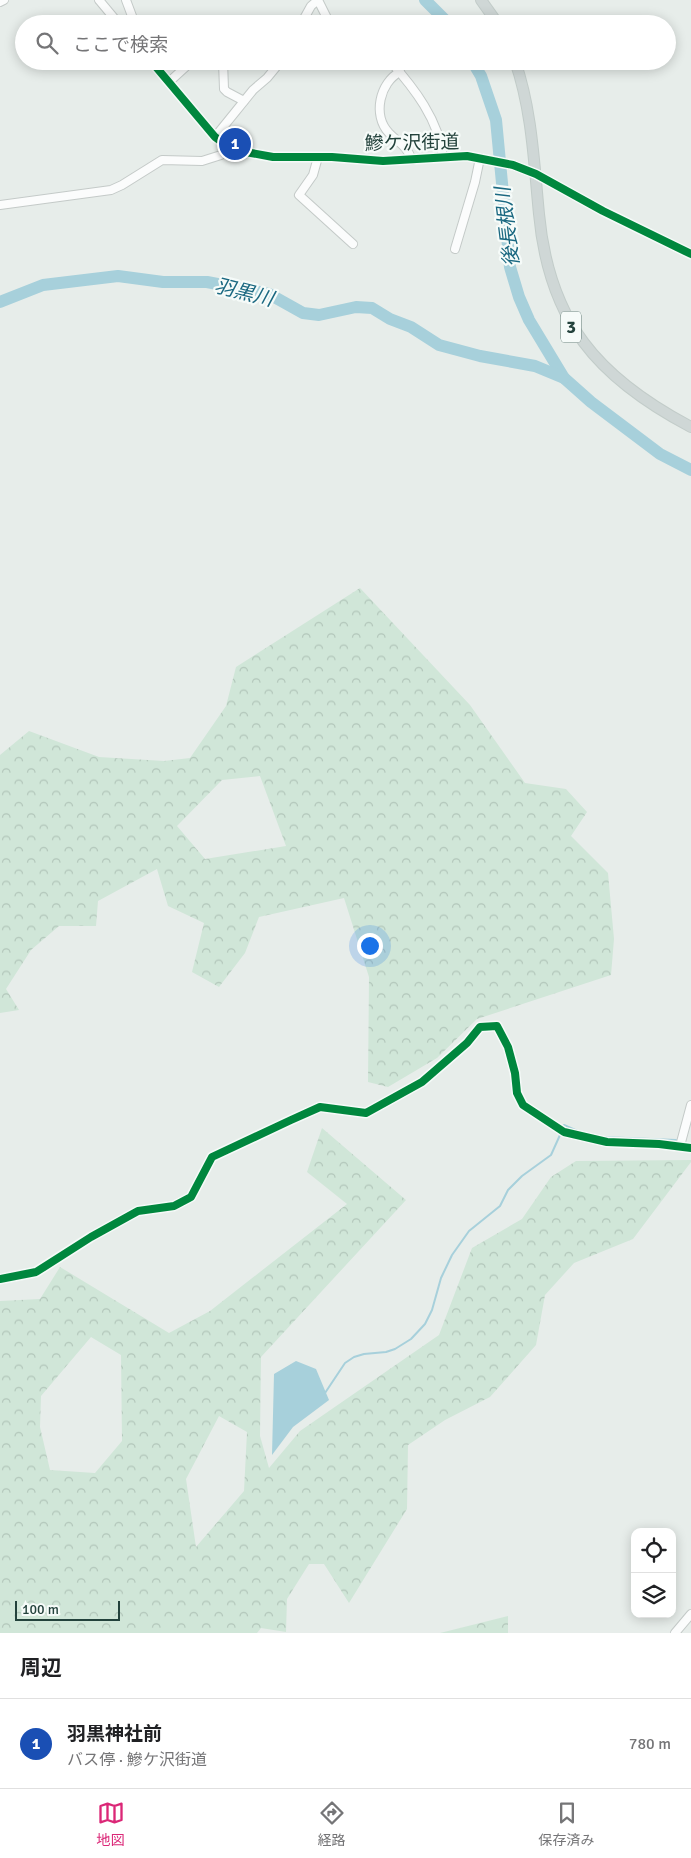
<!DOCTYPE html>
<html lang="ja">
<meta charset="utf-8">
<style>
body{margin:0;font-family:Signika,"Noto Sans JP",sans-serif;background:#f2f2f2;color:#202124}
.controls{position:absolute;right:15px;bottom:15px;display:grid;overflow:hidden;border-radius:10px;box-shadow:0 2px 12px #0003}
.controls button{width:45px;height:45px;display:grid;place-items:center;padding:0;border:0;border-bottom:1px solid #e0e0e0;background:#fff;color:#202124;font:25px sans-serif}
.scale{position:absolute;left:15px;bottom:12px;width:105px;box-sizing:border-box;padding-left:5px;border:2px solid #23423c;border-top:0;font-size:14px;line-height:18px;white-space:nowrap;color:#23423c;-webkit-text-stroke:4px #f6fbf9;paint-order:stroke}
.you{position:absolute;left:369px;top:945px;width:18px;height:18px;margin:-12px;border:4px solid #fff;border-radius:50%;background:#1a73e8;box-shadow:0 0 0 8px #1a73e833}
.badge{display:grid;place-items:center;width:32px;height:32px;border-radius:50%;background:#db2777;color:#fff;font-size:16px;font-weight:700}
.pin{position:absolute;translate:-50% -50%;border:2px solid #fff;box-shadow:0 1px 5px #0006}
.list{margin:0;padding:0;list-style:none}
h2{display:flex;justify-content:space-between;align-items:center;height:65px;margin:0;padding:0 20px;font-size:21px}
h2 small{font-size:16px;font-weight:400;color:#757577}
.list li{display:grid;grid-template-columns:32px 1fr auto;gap:15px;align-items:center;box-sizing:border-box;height:90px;padding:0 20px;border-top:1px solid #e0e0e0}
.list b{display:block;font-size:19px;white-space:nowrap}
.list p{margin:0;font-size:16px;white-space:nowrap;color:#757577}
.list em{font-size:16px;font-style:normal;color:#757577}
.icon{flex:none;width:28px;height:28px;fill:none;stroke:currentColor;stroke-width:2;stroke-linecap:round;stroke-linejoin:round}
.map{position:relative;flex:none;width:691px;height:1633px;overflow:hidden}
.search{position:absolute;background:#fff;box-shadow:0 2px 12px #0003;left:15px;right:15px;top:15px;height:55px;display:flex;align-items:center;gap:12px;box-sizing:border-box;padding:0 18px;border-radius:28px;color:#757577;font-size:19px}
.sheet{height:155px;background:#fff}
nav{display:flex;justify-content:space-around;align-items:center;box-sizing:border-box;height:70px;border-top:1px solid #e0e0e0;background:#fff;font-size:14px;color:#757577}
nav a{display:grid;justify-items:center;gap:2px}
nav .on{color:#db2777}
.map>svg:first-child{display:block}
.forest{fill:url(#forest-crowns);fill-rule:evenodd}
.water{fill:#a7d0db}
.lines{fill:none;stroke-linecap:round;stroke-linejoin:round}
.stream{stroke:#a7d0db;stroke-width:2}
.river{stroke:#a7d0db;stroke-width:12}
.minor-casing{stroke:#c4cac8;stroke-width:10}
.major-casing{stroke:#c2ccc9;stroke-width:12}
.minor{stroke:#fbfcfc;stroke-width:8}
.major{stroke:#cfd7d6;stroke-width:10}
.cycleway-casing{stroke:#f6fbf9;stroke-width:11}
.cycleway{stroke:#00873e;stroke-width:8}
.labels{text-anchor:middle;stroke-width:4.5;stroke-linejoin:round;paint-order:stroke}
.shield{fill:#f6fbf9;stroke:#627a75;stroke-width:1}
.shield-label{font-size:18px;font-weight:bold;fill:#23423c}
.street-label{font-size:19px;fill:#23423c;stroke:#f6fbf9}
.water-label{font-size:20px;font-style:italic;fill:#1a6881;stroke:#f6fbf9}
</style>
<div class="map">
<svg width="691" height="1633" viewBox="0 0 691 1633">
<defs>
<pattern id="forest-crowns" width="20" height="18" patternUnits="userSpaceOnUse" patternTransform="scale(1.25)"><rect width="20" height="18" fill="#d0e6d8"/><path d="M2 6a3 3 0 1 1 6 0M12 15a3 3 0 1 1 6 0" fill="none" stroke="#b2c6ba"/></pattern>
</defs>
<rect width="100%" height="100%" fill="#e7edea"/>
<g class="forest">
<path d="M360 588 470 705 525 783 566 789 587 812 571 836 608 873 614 939 611 975 477 1019 437 1058 388 1087 368 1082 369 977 344 898 259 917 245 953 219 987 192 972 204 923 168 906 157 869 98 901 96 926H59L31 950 6 989 19 1010 0 1013V755L29 731 99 757 164 761 190 758 226 706 236 667ZM260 776 286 846 205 859 177 826 222 780Z"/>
<path d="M322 1128 406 1200 261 1357 260 1436 269 1468 300 1431 439 1335 472 1248 522 1219 551 1177 576 1161 691 1160V1162L633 1239 574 1263 545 1295 536 1345 490 1397 445 1420 408 1445 407 1509 349 1603 324 1564H309L287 1599 286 1632 261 1628 257 1633H0V1301L40 1299 60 1267 169 1333 210 1311 347 1204 307 1172ZM91 1337 121 1355 122 1441 95 1473 50 1470 40 1427 41 1396ZM219 1416 247 1432 244 1491 196 1547 186 1479Z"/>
<path d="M508 1616V1633H440Z"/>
</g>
<path class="water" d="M296 1361 316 1369 329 1400 293 1427 272 1455 274 1374Z"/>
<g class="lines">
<g class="stream">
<path d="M564 1125 582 1133"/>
<path d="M601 1137 676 1140"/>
<path d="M325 1393 345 1363 354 1357 364 1354 386 1352 395 1349 411 1339 425 1324 432 1310 441 1278 452 1255 469 1231 500 1206 508 1190 522 1176 551 1155 560 1135"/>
</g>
<g class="river">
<path d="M425 0 449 24"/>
<path d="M472 61 481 76 496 120 510 267 519 297 529 320 564 378 591 402 660 454 691 470"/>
<path d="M0 302 43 285 118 276 163 282H207L269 294 303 313 319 315 356 307 372 308 390 319 411 327 439 345 480 356 535 366 564 378"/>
</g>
<g class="minor-casing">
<g id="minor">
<path d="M99 0 119 24"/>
<path d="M126 0 135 24"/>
<path d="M318 0 327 18 332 24"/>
<path d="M0 2 4 0"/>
<path d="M301 24 311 6 318 0"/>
<path d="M151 61 215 137 229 147 240 151 273 157H332L383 161 467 156 513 165 536 174 603 211 691 254"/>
<path d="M223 61 224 89 227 92 244 101"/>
<path d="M390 61C414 88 439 120 443 157"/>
<path d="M400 72C380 82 372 115 389 133 399 143 407 146 412 160"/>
<path d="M169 82 192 61"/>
<path d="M215 137 253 90 267 78 281 61"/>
<path d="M318 157 313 175 299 195 353 244"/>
<path d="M0 205 111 190 122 185 162 160 202 161 221 155 229 147"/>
<path d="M455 249 475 182 480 158"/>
<path d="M680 1146 691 1105"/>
<path d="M0 1279 36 1272 91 1237 138 1211 174 1206 191 1197 212 1157 291 1120 320 1107 366 1113 422 1082 467 1043 480 1027 497 1026 508 1047 515 1073 517 1093 523 1105 564 1132 607 1142 659 1144 691 1148"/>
<path d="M675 1633 691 1614"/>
</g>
</g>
<g class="major-casing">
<g id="major">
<path d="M481 0 498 24"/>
<path d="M515 61C532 110 534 163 539 214 549 322 598 378 691 427"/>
</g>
</g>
<use href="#minor" class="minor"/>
<use href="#major" class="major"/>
<g class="cycleway-casing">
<g id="cycleway">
<path d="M151 61 215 137 229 147 240 151 273 157H332L383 161 467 156 513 165 536 174 603 211 691 254"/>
<path d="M0 1279 36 1272 91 1237 138 1211 174 1206 191 1197 212 1157 291 1120 320 1107 366 1113 422 1082 467 1043 480 1027 497 1026 508 1047 515 1073 517 1093 523 1105 564 1132 607 1142 659 1144 691 1148"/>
</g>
</g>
<use href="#cycleway" class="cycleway"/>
</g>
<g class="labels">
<rect class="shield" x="561" y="311.5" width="20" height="31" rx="4"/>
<g class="shield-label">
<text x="571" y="333">3</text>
</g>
<g class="street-label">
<text transform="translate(412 142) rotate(-1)" y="7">鰺ケ沢街道</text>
</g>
<g class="water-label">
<text transform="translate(507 227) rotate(-97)" y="7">後長根川</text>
<text transform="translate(244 292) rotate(14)" y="7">羽黒川</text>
</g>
</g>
</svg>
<div class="controls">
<button><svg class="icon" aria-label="locate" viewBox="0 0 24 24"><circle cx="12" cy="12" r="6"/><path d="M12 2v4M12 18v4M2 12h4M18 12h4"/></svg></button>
<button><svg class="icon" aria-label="layers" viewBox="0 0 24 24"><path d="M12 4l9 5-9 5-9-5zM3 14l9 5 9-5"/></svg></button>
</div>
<div class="scale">100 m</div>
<div class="you"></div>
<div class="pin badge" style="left:235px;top:144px;background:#1a4fb4">1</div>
<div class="search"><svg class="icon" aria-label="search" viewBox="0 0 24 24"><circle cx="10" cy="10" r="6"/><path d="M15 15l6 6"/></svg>ここで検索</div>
</div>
<section class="sheet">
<h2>周辺<small></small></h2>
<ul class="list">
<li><span class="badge" style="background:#1a4fb4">1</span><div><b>羽黒神社前</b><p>バス停 · 鰺ケ沢街道</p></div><em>780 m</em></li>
</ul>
</section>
<nav>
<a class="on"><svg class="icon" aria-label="map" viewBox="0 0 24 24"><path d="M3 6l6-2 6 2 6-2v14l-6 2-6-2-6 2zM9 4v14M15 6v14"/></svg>地図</a>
<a><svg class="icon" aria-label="directions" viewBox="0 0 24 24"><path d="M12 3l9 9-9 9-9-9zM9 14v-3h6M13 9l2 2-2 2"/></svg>経路</a>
<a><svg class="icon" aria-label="saved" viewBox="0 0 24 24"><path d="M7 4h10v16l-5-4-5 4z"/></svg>保存済み</a>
</nav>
